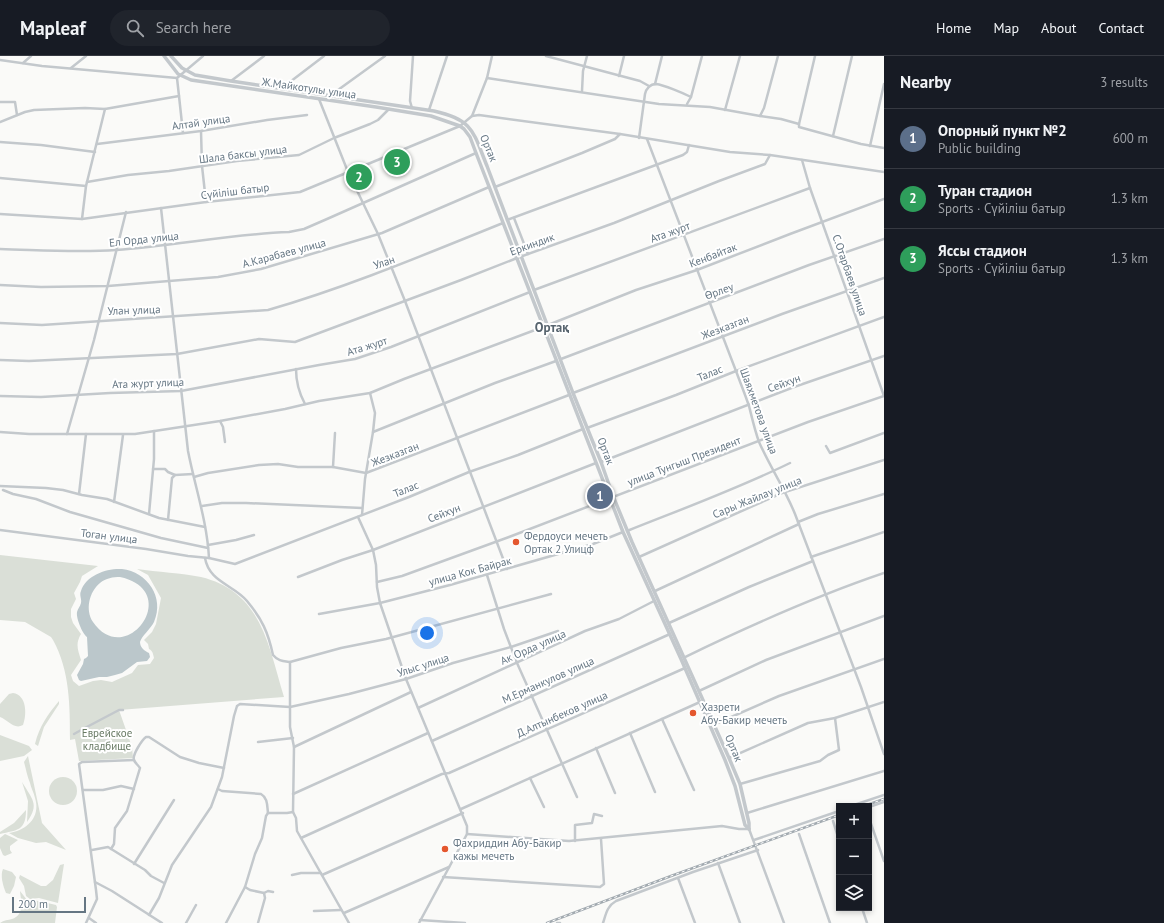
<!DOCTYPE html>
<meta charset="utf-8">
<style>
body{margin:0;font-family:"PT Sans",sans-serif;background:#20242c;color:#f1f3f6}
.controls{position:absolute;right:12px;bottom:12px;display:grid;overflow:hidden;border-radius:0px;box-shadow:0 2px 6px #0003}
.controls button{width:36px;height:36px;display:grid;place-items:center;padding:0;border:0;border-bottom:1px solid #363941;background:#171b24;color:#f1f3f6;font:20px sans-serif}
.scale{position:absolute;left:12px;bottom:10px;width:74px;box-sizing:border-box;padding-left:4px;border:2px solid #657683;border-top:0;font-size:11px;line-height:14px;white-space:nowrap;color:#657683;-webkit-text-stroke:3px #fff;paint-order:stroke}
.you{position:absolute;left:427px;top:577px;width:14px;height:14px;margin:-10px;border:3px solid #fff;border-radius:50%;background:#1a73e8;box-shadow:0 0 0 6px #1a73e833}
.badge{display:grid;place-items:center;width:26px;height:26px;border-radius:50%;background:#e4572e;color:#fff;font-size:13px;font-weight:700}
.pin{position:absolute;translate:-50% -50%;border:2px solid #fff;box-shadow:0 1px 4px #0006}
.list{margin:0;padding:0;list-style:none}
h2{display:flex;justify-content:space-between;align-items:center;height:52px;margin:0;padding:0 16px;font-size:17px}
h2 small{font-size:13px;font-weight:400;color:#9ea1a6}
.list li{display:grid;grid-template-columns:26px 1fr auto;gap:12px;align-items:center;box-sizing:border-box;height:60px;padding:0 16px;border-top:1px solid #363941}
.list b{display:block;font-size:15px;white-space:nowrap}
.list p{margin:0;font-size:13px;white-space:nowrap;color:#9ea1a6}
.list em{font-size:13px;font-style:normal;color:#9ea1a6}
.icon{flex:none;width:22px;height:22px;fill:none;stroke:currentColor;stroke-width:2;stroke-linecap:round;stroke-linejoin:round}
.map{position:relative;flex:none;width:884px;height:867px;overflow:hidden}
header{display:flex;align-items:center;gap:24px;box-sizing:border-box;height:56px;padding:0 20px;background:#171b24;border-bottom:1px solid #363941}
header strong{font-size:19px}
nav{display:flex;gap:22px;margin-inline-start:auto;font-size:14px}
.search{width:280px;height:36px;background:#20242c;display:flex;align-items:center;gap:10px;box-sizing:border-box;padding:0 14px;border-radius:22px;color:#9ea1a6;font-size:15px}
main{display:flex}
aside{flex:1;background:#171b24}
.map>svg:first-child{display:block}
.green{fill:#dadfd7}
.water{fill:#bbc7cb;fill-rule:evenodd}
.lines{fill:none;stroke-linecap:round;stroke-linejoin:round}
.minor{stroke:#c3c8cc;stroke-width:2.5}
.tertiary{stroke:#c3c8cc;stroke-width:3.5}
.rail-casing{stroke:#a2aab0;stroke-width:2.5}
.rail{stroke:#fff;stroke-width:1;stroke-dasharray:3;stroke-linecap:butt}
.poi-dot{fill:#e4572e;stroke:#fff;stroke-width:1.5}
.labels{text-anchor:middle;stroke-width:4;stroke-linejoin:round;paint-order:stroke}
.street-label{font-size:11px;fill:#657683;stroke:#fff}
.poi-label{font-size:11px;fill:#657683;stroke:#fff;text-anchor:start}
.park-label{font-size:11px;fill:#687a64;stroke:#fff}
.quarter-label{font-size:13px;font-weight:bold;fill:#57646e;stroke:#fff}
</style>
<header>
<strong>Mapleaf</strong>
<div class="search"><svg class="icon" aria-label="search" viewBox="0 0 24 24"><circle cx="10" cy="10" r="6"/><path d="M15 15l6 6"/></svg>Search here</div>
<nav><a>Home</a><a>Map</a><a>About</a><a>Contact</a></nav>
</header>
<main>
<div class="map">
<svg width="884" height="867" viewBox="0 0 884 867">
<rect width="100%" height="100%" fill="#fafaf8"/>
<g class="green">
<path d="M0 499 98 510 82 520 80 526 74 537 76 543 71 553V561L73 567 81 578C75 588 78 594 81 604L71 619 73 625 79 630 93 625 101 624 112 626 132 617 138 609 150 608 154 602C153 598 153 595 149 593L148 588 144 584 152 576 156 568 161 542 148 519 137 513C157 516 182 517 201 521 262 536 268 589 284 641L119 654 132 691 133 702 79 705 75 683 70 684C70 650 70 615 53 584L51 581 25 566 0 564Z"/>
<path d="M13 637C27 639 27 659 23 669 14 674 8 664 0 661V648L9 638Z"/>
<path d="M59 645V648L44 671 38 690 35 688C39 671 48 658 59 645Z"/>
<path d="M0 679 29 690 32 694 24 700 0 705Z"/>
<path d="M28 700 42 767 66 794 46 786 36 787 18 782 9 777C27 774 41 761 35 742 34 737 31 732 30 727 27 720 26 713 24 706Z"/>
<circle cx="63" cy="735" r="14"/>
<path d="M22 726C32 743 40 748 27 766L28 745Z"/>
<path d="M26 754C26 775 17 774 0 778V776L14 767Z"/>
<path d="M5 778 18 784 10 790V794L12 797 5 800 3 799 0 792V782Z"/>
<path d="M64 808 58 847 39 842 30 843 26 840 24 830 19 822 20 819 41 830H46L53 824 60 809Z"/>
<path d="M3 813 12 816 16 821 14 830 10 838 6 837C3 830 0 819 3 813Z"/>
<path d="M20 835 27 844 39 845 56 849 57 851 55 867H0C4 864 8 864 12 863 25 859 21 845 20 835Z"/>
</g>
<path class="water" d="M122 513C147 516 165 541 154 566 151 572 141 581 140 586 140 592 145 595 149 597L150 601 147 605 137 606 122 617 115 619 107 621H99L81 625 79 624 77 619 83 608 84 603 86 602 88 600 87 581C82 577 76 562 77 556 78 552 80 551 81 547 82 543 79 539 81 535 86 519 107 512 122 513ZM120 521C184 535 126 614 93 566 85 554 89 536 100 527 106 522 113 521 120 521Z"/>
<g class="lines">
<g class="minor">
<path d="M546 0 640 25 649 30"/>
<path d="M0 4 42 10 177 22"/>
<path d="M23 7 31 0"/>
<path d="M71 12 86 0"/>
<path d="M619 20 624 0"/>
<path d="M487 22 492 0"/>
<path d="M231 25 264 0"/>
<path d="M655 28 662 0"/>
<path d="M282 32 324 0"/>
<path d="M582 35 583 15 587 0"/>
<path d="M331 39 385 0"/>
<path d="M179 40 183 77"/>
<path d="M691 41 702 0"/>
<path d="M319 43 348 116 378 178 405 245 507 513"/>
<path d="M0 46H15L17 59"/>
<path d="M412 52 410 45 413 0"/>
<path d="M429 54 447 0"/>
<path d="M725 54 740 0"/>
<path d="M472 60 487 22 659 48 710 51 760 60 764 52 778 0"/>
<path d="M760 60 781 63 799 68V71L861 88 884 92"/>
<path d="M0 66 25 56 34 54 85 52 105 53 179 40 177 22 203 0"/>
<path d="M799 68 815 0"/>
<path d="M201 75 202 110 206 146"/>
<path d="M833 80 852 0"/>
<path d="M639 82 645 38C646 33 650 28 656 28 664 29 683 37 691 41L687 48"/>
<path d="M647 83 736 315C740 326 745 338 749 350 752 362 755 375 759 386 770 411 785 433 795 458L861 631 884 698"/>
<path d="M0 86 41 89 95 96"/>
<path d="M97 88 201 75 267 64 307 59"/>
<path d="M870 90 884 28"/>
<path d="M802 104 810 132 884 340"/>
<path d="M0 122 86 130"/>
<path d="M87 126 128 119 169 115 237 105 299 99 334 82 370 68 378 64 389 53"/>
<path d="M495 131 582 97 615 83 620 78"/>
<path d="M161 152 188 395C195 431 207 465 209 502"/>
<path d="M0 158 82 163 206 146 300 136 460 70 472 60 479 59 620 78 730 96 770 99 884 116"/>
<path d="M514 162 528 198"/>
<path d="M82 163 86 130 105 53"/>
<path d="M507 164 683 99 687 96 689 89"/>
<path d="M0 193C39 194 77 197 116 194 174 190 231 178 289 176L304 173 327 163 476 97"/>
<path d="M0 229 41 231 108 230 218 221 261 213 382 177 489 131"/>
<path d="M534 234 810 132"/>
<path d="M0 267 42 269 268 254C348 231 426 198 503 167"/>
<path d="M548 269 636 234 697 214 790 178 884 143"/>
<path d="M561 303 809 209 884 183"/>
<path d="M0 304 29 305 177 298 259 283 295 286 461 224 517 202 614 167 719 125 765 108 770 99"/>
<path d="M296 313C296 326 299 337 305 348"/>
<path d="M573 337 782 258 884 222"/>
<path d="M0 340 41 341 110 337 181 335 319 309 355 303 391 291 530 236"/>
<path d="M220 365 223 371 225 386"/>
<path d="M587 372 676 339 736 315 884 261"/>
<path d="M0 376 29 378H135L220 365 285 353 319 345 370 337 404 323 543 271"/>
<path d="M373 376 495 327 556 305"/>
<path d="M67 378 94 284 126 156"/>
<path d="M826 390 830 397 884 377"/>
<path d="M601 406 794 331 884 300"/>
<path d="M333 411 335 377"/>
<path d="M153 413H165L168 416 175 419"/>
<path d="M194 421 208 417 259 409 278 408 298 411H333L366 417 569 339"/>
<path d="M0 430 46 432 63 434 82 439 107 443 159 462 205 471"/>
<path d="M3 434 13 438 36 443 70 456 161 482 208 492"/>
<path d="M79 438 86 378"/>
<path d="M114 446 123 379"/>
<path d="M202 450 222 447H246L362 452"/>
<path d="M149 458 154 403V375"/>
<path d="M362 459 365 423 373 376 375 357 370 337"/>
<path d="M358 461 373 494 376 509 377 531 380 547 406 623 467 770V778L419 867"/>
<path d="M168 464 172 422 175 419 193 418"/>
<path d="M798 466 818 458 884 438"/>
<path d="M0 474 146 493 188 500 209 502 235 508 409 441 469 416 518 399 583 373"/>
<path d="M627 475C682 453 737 433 790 407"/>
<path d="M208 489 236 484 254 479"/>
<path d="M639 501 782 437 884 404"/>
<path d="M811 501 884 476"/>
<path d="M205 502C209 526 234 529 247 545 262 563 268 576 273 599 278 605 283 605 290 606V671L294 691 293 756 296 762 297 775 349 867"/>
<path d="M487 519 504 573 517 607 577 741"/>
<path d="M298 521 342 504 373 494 596 407"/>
<path d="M377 526 402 520 509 481 808 366 884 340"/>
<path d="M655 535 799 468"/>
<path d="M319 558 380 547 450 529 593 488 623 476"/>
<path d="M669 567 749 531 813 505"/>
<path d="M685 601C749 570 816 540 884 517"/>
<path d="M290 606 341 592 386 583 551 538"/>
<path d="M699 635 766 604 884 560"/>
<path d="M418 652 585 575 619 563 654 545"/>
<path d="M662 663 694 734"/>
<path d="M713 669 779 640 884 603"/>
<path d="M630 677 655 736"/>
<path d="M74 678 83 673 119 654H123"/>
<path d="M432 685 670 578"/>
<path d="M258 686 293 682"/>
<path d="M294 691 411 636"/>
<path d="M596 692 615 737"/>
<path d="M729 702 808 667 835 662 884 646"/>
<path d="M530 722 544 751"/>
<path d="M740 728 820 705 828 699 839 694 835 662"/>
<path d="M218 733 222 735 261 738C268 742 267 750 268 757"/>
<path d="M83 734H103L121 730 134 733"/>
<path d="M293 738 428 677"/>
<path d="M851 750 884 739"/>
<path d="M869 751 884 746"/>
<path d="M461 753 700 646"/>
<path d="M747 757 884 715"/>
<path d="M869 762 884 805"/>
<path d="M833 765 839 784"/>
<path d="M467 778 569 785 722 770 739 773H749L784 867"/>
<path d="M799 778 830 867"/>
<path d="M301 782 442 718 449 717 685 612"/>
<path d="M754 784 839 755"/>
<path d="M575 785V769L592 767 594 758 602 760"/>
<path d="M111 793 114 788 115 772 127 755 140 712C138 709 135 707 134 704 132 699 142 684 146 681H149L180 701 199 707 224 712"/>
<path d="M92 794 108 791 145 814 151 820 164 827"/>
<path d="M718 807 740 867"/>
<path d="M134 808 174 744"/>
<path d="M292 819 301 817H321"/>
<path d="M322 819 463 757"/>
<path d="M443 821 600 831 604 828 601 783"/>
<path d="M678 822 695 867"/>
<path d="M95 826 112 835 162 867"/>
<path d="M245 831 250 834 264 837 268 835 273 836"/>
<path d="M862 852 867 867"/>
<path d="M314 855 341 854"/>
<path d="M344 857 449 811"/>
<path d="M149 859 159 842 172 809 211 751 222 721 234 660 237 650 240 648 290 651 349 638 406 623 453 607 511 591 558 575"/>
<path d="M89 862 96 867"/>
<path d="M420 864 465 867"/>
<path d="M86 867 97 843 96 834 79 708 82 706 134 704"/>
<path d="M186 867 196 849"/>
<path d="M226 867 245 831 255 798 262 782 266 760 268 757H287L293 756"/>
<path d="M258 867 265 842 264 837"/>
<path d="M557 867H560"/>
<path d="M603 867C606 858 607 850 616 845L693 816 758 794"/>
</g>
<g class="tertiary">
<path d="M164 0 178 18 191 24 376 51 431 60 460 70 464 73 470 81 476 97 623 476 681 603 725 704 735 730 745 769 749 773"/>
<path d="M171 0 182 12 195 19 231 25 434 55C474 64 473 76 487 110L573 337 601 406 613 440 632 486 729 702 740 728 749 767V773"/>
</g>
<g class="rail-casing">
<g id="rail">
<path d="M864 750 884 743"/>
<path d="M547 867 671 820 839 759"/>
</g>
</g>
<use href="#rail" class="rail"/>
</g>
<g class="poi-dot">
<circle cx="516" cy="486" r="4"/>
<circle cx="693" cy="657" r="4"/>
<circle cx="445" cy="793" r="4"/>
</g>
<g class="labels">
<g class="street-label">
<text transform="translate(309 32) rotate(8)" y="4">Ж.Майкотулы улица</text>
<text transform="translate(201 66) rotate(-8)" y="4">Алтай улица</text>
<text transform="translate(489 92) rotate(67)" y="4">Ортак</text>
<text transform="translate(243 98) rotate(-7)" y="4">Шала баксы улица</text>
<text transform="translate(235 135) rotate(-7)" y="4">Сүйіліш батыр</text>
<text transform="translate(670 176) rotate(-20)" y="4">Ата журт</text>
<text transform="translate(144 183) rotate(-6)" y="4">Ел Орда улица</text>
<text transform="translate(532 188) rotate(-20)" y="4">Еркиндик</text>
<text transform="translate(284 197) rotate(-15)" y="4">А.Карабаев улица</text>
<text transform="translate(713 199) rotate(-21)" y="4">Кенбайтак</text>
<text transform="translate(384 206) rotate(-19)" y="4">Улан</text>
<text transform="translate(850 219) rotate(71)" y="4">С.Отарбаев улица</text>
<text transform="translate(719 235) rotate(-20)" y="4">Өрлеу</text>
<text transform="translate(134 254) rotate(-2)" y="4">Улан улица</text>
<text transform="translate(725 271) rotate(-21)" y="4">Жезказган</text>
<text transform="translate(367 290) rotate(-17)" y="4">Ата журт</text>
<text transform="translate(710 317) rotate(-22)" y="4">Талас</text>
<text transform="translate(148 327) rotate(-2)" y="4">Ата журт улица</text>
<text transform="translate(784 327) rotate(-20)" y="4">Сейхун</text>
<text transform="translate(759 355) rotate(70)" y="4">Шаяхметова улица</text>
<text transform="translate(606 395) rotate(69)" y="4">Ортак</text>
<text transform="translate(395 398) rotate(-21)" y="4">Жезказган</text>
<text transform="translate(684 405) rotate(-21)" y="4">улица Тунгыш Президент</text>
<text transform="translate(406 433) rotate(-22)" y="4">Талас</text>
<text transform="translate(757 441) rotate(-22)" y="4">Сары Жайлау улица</text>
<text transform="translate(444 457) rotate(-21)" y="4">Сейхун</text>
<text transform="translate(109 480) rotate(7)" y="4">Тоган улица</text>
<text transform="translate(470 515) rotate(-15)" y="4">улица Кок Байрак</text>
<text transform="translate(533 591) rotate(-24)" y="4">Ак Орда улица</text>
<text transform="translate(423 609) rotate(-18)" y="4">Улыс улица</text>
<text transform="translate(548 624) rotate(-24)" y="4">М.Ерманкулов улица</text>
<text transform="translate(562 658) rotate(-24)" y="4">Д.Алтынбеков улица</text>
<text transform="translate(734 692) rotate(67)" y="4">Ортак</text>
</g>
<g class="poi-label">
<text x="524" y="484">Фердоуси мечеть<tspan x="524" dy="13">Ортак 2 Улицф</tspan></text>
<text x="701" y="655">Хазрети<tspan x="701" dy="13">Абу-Бакир мечеть</tspan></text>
<text x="453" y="791">Фахриддин Абу-Бакир<tspan x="453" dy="13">кажы мечеть</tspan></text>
</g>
<g class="park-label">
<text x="107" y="681">Еврейское<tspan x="107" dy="13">кладбище</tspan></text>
</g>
<g class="quarter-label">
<text x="552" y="276">Ортақ</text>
</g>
</g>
</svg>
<div class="controls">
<button>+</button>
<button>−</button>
<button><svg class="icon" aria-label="layers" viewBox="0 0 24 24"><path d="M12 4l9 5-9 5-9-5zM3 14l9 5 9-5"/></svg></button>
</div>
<div class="scale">200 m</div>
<div class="you"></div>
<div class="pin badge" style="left:600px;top:440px;background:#5c6f8a">1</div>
<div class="pin badge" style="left:359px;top:121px;background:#2e9e5b">2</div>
<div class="pin badge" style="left:397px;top:106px;background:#2e9e5b">3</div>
</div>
<aside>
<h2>Nearby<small>3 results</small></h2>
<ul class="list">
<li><span class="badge" style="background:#5c6f8a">1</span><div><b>Опорный пункт №2</b><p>Public building</p></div><em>600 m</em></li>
<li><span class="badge" style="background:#2e9e5b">2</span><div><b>Туран стадион</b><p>Sports · Сүйіліш батыр</p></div><em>1.3 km</em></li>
<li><span class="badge" style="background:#2e9e5b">3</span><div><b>Яссы стадион</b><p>Sports · Сүйіліш батыр</p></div><em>1.3 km</em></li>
</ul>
</aside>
</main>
